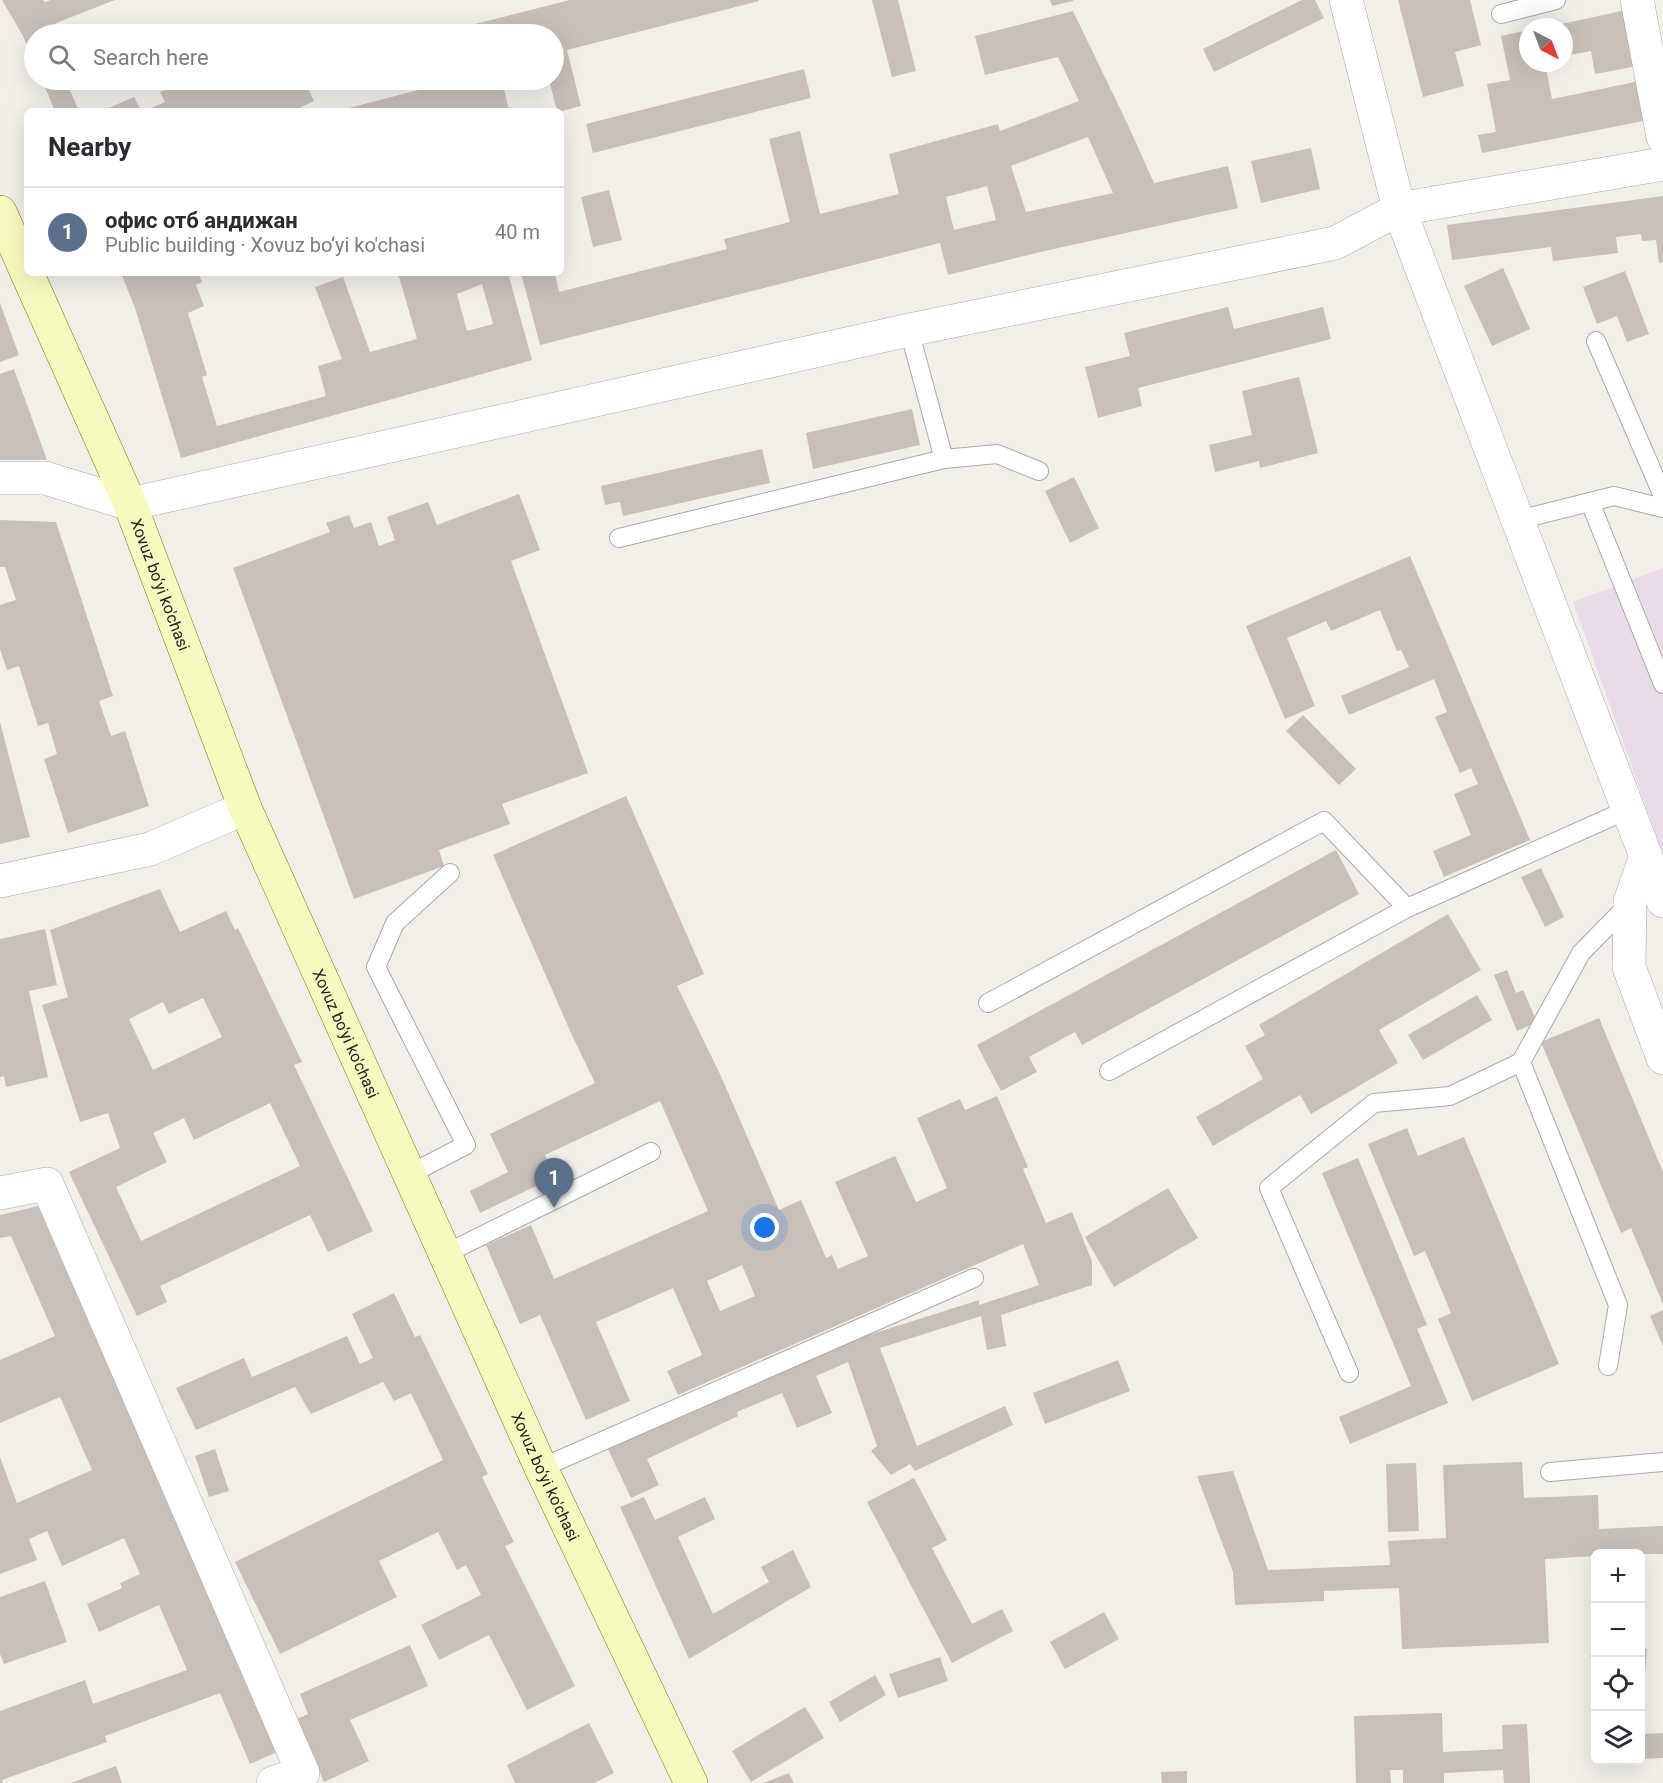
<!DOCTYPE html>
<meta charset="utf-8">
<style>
body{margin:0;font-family:Roboto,sans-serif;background:#f7f7f7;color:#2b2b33}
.controls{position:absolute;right:18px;bottom:18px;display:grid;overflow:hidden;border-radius:9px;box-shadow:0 6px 24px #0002}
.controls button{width:54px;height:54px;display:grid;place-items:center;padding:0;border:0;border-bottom:2px solid #e1e1e2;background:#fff;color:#2b2b33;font:30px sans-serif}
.compass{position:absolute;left:1519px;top:18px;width:54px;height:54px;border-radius:50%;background:#fff;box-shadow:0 6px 24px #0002;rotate:138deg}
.you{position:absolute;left:765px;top:1228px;width:21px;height:21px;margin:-15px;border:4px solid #fff;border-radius:50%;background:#1a73e8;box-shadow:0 0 0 9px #1a73e833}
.badge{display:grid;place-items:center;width:39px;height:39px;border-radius:50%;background:#ea580c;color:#fff;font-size:20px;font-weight:700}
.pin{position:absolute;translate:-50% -50px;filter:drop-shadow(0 2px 3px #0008)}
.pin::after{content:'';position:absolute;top:32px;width:21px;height:18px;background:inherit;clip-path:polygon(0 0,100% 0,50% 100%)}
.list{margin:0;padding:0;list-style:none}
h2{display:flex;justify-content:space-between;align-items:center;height:78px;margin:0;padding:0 24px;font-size:26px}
h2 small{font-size:20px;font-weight:400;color:#7c7c81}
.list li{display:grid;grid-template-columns:39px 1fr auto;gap:18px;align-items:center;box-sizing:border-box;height:90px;padding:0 24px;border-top:2px solid #e1e1e2}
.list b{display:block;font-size:22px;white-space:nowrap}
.list p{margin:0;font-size:20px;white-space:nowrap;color:#7c7c81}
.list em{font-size:20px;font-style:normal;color:#7c7c81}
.icon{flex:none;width:33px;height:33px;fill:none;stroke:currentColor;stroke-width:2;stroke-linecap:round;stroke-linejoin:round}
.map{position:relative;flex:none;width:1663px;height:1783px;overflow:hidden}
.search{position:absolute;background:#fff;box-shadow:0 6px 24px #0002;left:24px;top:24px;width:540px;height:66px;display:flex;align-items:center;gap:15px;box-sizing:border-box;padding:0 21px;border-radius:33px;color:#7c7c81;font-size:22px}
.panel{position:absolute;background:#fff;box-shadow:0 6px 24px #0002;left:24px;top:108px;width:540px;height:168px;border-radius:9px}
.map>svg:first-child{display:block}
.industrial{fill:#ebdbe8}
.building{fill:#c7bfb8;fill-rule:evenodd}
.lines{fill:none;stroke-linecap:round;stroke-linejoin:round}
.service-casing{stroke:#a9a9a9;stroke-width:20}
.minor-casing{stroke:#a9a9a9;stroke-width:34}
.secondary-casing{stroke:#707d05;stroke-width:34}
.service{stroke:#fff;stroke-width:18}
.minor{stroke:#fff;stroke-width:33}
.secondary{stroke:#f7fabf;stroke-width:33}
.labels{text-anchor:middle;stroke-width:4.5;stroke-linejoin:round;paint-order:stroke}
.street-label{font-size:16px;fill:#222;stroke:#fff}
</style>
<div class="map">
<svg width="1663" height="1783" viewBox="0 0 1663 1783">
<rect width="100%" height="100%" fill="#f2efe9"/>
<path class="industrial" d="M1663 568V854L1573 602Z"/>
<g class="building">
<path d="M2 0H43L45 2 51 0H115L56 23 61 34H34V63L23 36Z"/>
<path d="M570 0H759V1L567 50 581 106 562 111H557L549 80H554V34H461L459 28Z"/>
<path d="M872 0H898L916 71 892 77Z"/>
<path d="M1050 0H1073V1L1052 6Z"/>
<path d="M1302 0H1315L1324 18 1214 72 1203 49Z"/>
<path d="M1398 0H1470L1481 45 1455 52 1464 86 1423 97Z"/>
<path d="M1626 10 1637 66 1595 74 1591 51 1564 56V27H1548Z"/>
<path d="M1073 11 1127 123 1154 183 1228 166 1238 208 1036 253 948 275 940 243 540 345 521 273H555L559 292 727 249 724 239 790 222 769 139 800 131 820 214 899 194 889 154 998 124 1000 131 1079 101 1058 57 985 75 975 36ZM1088 137 1113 193 1026 212 1011 166ZM987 186 996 220 954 230 946 197Z"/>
<path d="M1528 30V63H1545L1552 99 1640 81 1648 120 1482 153 1478 135 1496 132 1487 84 1510 80 1501 36Z"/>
<path d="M804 69 811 98 593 153 586 124Z"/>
<path d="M42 80H83L68 86 79 111H55Z"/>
<path d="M188 80H304L314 101 293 111H144L165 102 160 92Z"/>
<path d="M432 80H502L509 111H337L434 86Z"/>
<path d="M134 97 141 111H102Z"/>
<path d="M1311 148 1320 189 1261 203 1251 161Z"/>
<path d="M609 190 622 240 593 247 581 197Z"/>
<path d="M1663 196V262L1659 263 1656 240 1642 241 1641 234 1616 237 1618 253 1553 261 1551 247 1452 260 1447 225Z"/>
<path d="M1503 268 1530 329 1492 346 1464 286Z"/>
<path d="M1625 271 1649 334 1627 342 1617 316 1597 324 1583 287Z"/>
<path d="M121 273H198L202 282 196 285 204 306 188 313 207 375 202 377 217 426 326 396 318 366 342 359 315 287 343 277 370 352 417 339 398 273H508L532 360 181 458 135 308ZM482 284 493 324 467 331 457 294Z"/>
<path d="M0 303 19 355 0 362Z"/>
<path d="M1228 307 1234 329 1323 307 1331 339 1138 388 1142 406 1098 418 1085 367 1130 356 1124 333Z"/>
<path d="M14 369 47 460H0V374Z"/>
<path d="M1299 377 1318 453 1260 468 1259 461 1215 472 1209 445 1252 435 1242 391Z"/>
<path d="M912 409 920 445 813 469 806 433Z"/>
<path d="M762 449 770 483 623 516 620 502 605 505 601 486Z"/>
<path d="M1074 477 1099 528 1070 543 1045 491Z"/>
<path d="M519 494 540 550 511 561 588 773 502 804 510 824 439 850 444 866 354 899 233 568 330 532 326 523 349 515 354 528 371 522 379 546 395 540 387 517 428 502 437 525Z"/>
<path d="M0 520 56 522 113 696 99 701 111 736 125 731 149 806 68 833 44 759 57 754 48 723 38 726 19 666 7 670 0 649V605L16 600 5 567H0Z"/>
<path d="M1410 556 1530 840 1444 877 1433 851 1471 835 1454 794 1478 784 1471 768 1460 773 1435 717 1447 712 1434 679 1349 715 1341 696 1409 667 1401 650 1397 651 1380 610 1331 631 1326 621 1287 638 1315 706 1285 719 1246 626Z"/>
<path d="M1303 715 1356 769 1339 785 1286 731Z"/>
<path d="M0 722 30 837 0 844Z"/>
<path d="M626 796 704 974 677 986 720 1074 779 1210 801 1200 826 1258 832 1255 838 1269 868 1256 835 1182 895 1156 916 1202 947 1188 917 1118 960 1099 965 1110 997 1096 1028 1167 1023 1169 1046 1223 1072 1212 1092 1261V1285L1001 1315 1006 1346 987 1350 981 1316 880 1348 917 1446 1005 1406 1013 1425 915 1471 910 1464 891 1475 871 1451 877 1446 848 1362 816 1376 832 1413 797 1428 782 1393 737 1412 738 1416 647 1459 659 1485 631 1498 608 1449 856 1339 979 1300V1305L1039 1285 1023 1244 678 1395 667 1371 702 1355 673 1288 596 1322 630 1401 586 1420 540 1315 520 1324 486 1245 531 1225 554 1279 708 1211 660 1101 545 1155 555 1177 480 1213 470 1191 508 1172 490 1134 595 1083 571 1033 493 855ZM742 1265 755 1296 720 1311 707 1281Z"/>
<path d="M1336 850 1359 894 1082 1045 1075 1032 1029 1057 1037 1072 1001 1091 977 1045Z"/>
<path d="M1541 868 1564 917 1545 927 1521 877Z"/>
<path d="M160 889 180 932 226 911 235 930 238 928 302 1062 294 1065 373 1231 328 1252 310 1215 160 1286 167 1302 137 1316 69 1172 120 1148 108 1113 80 1122 42 1005 68 997 50 930ZM203 998 222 1037 153 1070 129 1019 163 1002 169 1014ZM270 1103 300 1166 141 1241 116 1187 167 1162 153 1133 184 1118 194 1140Z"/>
<path d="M1448 914 1481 970 1379 1030 1398 1063 1311 1114 1300 1095 1213 1146 1196 1117 1263 1079 1245 1046 1265 1035 1259 1025Z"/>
<path d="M45 929 57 985 29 991 48 1077 6 1087 4 1076 0 1077V939Z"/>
<path d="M1507 970 1516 993 1523 990 1537 1022 1517 1031 1494 975Z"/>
<path d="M1477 995 1492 1020 1423 1060 1408 1035Z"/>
<path d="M1599 1018 1663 1172V1304L1631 1228 1621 1233 1541 1042Z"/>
<path d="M1407 1128 1418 1156 1464 1137 1559 1364 1472 1401 1438 1319 1451 1313 1425 1251 1414 1256 1368 1144Z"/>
<path d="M1358 1158 1427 1325 1417 1329 1448 1403 1350 1444 1339 1417 1411 1386 1322 1173Z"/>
<path d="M1168 1188 1198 1238 1114 1287 1085 1237Z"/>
<path d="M38 1206 277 1752 250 1764 220 1693 105 1736 107 1742 2 1780 3 1783H0V1711L85 1680 93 1704 187 1670 159 1605 99 1632 87 1604 122 1588 120 1583 140 1574 124 1538 62 1566 47 1531 29 1539 37 1560 0 1574V1457L17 1503 92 1470 60 1397 0 1423V1360L55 1336 11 1236 0 1238V1215Z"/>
<path d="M394 1293 415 1337 420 1335 488 1474 482 1477 514 1542 505 1546 575 1686 527 1710 489 1635 439 1660 421 1625 481 1595 466 1565 457 1570 438 1532 379 1561 397 1597 280 1654 235 1562 443 1460 411 1393 394 1401 383 1382 311 1414 295 1387 196 1430 176 1388 244 1358 252 1377 347 1336 360 1364 373 1358 352 1314Z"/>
<path d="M1663 1310V1346L1650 1316Z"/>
<path d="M1118 1360 1130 1391 1045 1424 1033 1393Z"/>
<path d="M215 1449 229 1491 209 1497 195 1456Z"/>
<path d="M1522 1462 1524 1498 1598 1495 1599 1529 1663 1526V1554H1596V1556L1545 1559 1549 1643 1402 1649 1399 1588 1324 1591V1601L1235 1605 1233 1572 1197 1476 1233 1471 1268 1570 1390 1565 1388 1541 1446 1538 1443 1465Z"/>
<path d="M1416 1463 1419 1531 1388 1532 1386 1464Z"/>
<path d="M914 1478 947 1540 932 1548 972 1624 1002 1609 1013 1631 952 1663 867 1502Z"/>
<path d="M644 1497 655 1520 705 1497 715 1519 678 1537 713 1614 769 1582 761 1567 793 1550 811 1587 689 1659 620 1507Z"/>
<path d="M45 1581 67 1642 4 1664 0 1654V1597Z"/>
<path d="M1104 1612 1119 1639 1065 1669 1050 1642Z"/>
<path d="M410 1645 428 1686 350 1720 369 1761 324 1782 297 1719 308 1714 300 1694Z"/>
<path d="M1641 1648 1647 1649 1643 1699H1641Z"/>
<path d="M940 1657 948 1681 898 1698 889 1674Z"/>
<path d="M875 1675 886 1695 840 1722 829 1702Z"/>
<path d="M805 1707 824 1738 751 1782 732 1751Z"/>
<path d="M1442 1713 1443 1752 1503 1749 1502 1725 1527 1724 1530 1783H1504L1503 1770 1444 1773V1783H1403V1770H1390L1391 1783H1356L1354 1716Z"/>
<path d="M589 1723 614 1773 594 1783H515L507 1765Z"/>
<path d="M1663 1733V1758L1641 1759V1734Z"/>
<path d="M116 1766 122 1783H71Z"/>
<path d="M1187 1771V1783H1162L1161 1772Z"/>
<path d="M789 1773 794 1783H763Z"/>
</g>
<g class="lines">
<g class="service-casing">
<g id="service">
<path d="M1501 14 1556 0"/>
<path d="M909 330 944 459"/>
<path d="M1596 341 1663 496"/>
<path d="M1590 502 1663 684"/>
<path d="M1518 520 1614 496 1663 508"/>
<path d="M619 538 944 459 997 454 1039 471"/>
<path d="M988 1003 1324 821 1407 908"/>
<path d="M1109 1071 1407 908 1627 810"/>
<path d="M410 1174 466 1145 376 967 395 923 450 873"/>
<path d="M445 1254 651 1152"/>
<path d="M1608 1366 1618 1305 1521 1062 1581 953 1629 904"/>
<path d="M1349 1373 1269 1188 1374 1103 1450 1096 1521 1062"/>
<path d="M541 1468 974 1278"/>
<path d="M1550 1472 1663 1462"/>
</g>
</g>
<g class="minor-casing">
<g id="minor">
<path d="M1346 0 1399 209 1663 901"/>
<path d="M1637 0 1663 137"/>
<path d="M0 478H45L130 504 909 330 1335 243 1399 209 1663 164"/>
<path d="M1645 859 1630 902 1629 967 1663 1058"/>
<path d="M0 881 150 849 245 808"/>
<path d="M0 1193 47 1184 303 1773 273 1783"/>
</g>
</g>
<g class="secondary-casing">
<g id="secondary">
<path d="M0 212 27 273"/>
<path id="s1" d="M27 273 130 504 245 808 541 1468 691 1783"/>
</g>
</g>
<use href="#service" class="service"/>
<use href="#minor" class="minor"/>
<use href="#secondary" class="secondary"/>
</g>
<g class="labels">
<g class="street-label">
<text dy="6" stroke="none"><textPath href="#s1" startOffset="339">Xovuz bo‘yi ko'chasi</textPath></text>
<text dy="6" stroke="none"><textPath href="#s1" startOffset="825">Xovuz bo‘yi ko'chasi</textPath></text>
<text dy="6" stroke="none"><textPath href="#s1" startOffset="1311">Xovuz bo‘yi ko'chasi</textPath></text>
</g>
</g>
</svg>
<div class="controls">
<button>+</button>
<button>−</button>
<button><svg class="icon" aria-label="locate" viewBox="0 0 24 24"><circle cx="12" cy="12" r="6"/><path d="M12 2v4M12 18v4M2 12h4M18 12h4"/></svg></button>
<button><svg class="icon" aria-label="layers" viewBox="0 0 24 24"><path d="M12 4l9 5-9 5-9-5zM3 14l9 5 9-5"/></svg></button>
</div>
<svg class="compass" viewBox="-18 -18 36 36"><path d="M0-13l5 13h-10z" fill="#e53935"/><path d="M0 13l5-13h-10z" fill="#7c7c81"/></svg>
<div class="you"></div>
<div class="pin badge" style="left:554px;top:1208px;background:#5c6f8a">1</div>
<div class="search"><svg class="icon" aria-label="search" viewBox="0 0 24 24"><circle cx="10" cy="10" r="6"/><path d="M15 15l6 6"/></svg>Search here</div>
<section class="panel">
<h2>Nearby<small></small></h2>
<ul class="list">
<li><span class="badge" style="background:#5c6f8a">1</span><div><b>офис отб андижан</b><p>Public building · Xovuz bo‘yi ko'chasi</p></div><em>40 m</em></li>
</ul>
</section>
</div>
